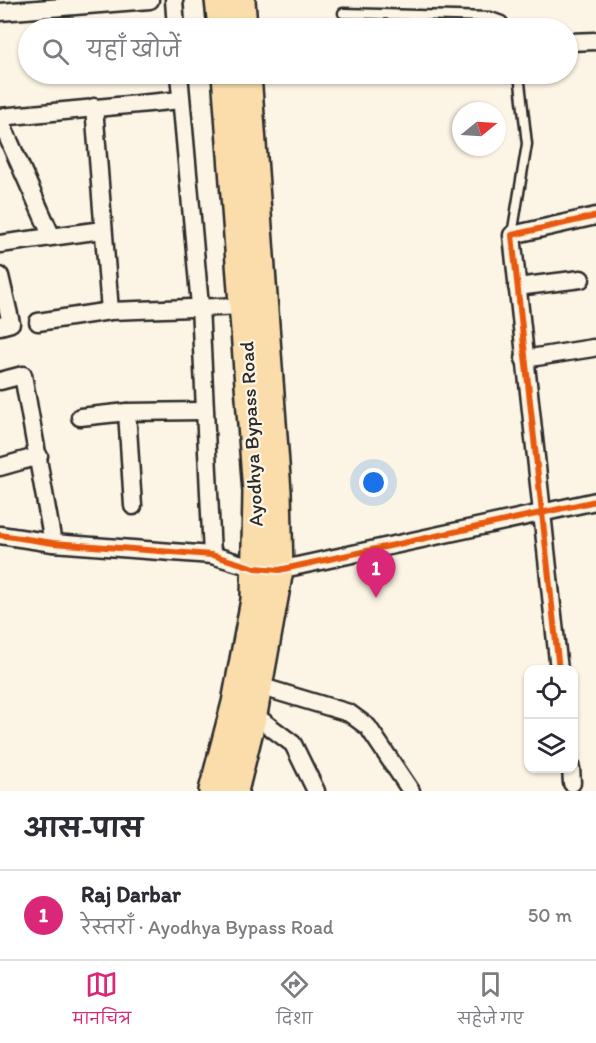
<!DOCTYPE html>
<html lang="hi">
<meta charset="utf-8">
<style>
body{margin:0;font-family:Itim,"Playpen Sans Deva",sans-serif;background:#f7f7f7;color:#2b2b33}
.controls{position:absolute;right:18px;bottom:18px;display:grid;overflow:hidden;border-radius:12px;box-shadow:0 2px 4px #0004}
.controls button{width:54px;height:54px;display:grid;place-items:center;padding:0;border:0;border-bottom:2px solid #e1e1e2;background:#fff;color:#2b2b33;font:30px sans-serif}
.compass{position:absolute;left:452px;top:102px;width:54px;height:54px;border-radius:50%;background:#fff;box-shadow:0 2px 4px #0004;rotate:72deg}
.you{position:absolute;left:374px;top:483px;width:21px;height:21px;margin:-15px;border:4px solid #fff;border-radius:50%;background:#1a73e8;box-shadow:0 0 0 9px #1a73e833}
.badge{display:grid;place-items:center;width:39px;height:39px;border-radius:50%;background:#db2777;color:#fff;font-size:20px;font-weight:700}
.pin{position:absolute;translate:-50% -50px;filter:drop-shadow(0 2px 3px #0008)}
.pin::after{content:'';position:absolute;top:32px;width:21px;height:18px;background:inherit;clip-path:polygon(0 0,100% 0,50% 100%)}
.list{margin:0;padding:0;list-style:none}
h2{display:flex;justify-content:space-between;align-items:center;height:78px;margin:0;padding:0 24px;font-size:26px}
h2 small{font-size:20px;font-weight:400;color:#7c7c81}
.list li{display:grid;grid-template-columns:39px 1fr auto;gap:18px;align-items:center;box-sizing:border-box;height:90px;padding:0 24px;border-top:2px solid #e1e1e2}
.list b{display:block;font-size:22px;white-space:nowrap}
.list p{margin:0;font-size:20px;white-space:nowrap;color:#7c7c81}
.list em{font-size:20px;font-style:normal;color:#7c7c81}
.icon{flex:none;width:33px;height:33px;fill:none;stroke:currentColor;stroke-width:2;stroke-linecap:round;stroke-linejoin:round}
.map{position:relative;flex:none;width:596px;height:791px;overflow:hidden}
.search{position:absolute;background:#fff;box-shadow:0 2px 4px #0004;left:18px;right:18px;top:18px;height:66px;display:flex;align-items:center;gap:15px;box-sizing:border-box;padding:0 21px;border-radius:33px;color:#7c7c81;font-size:22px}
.sheet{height:168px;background:#fff}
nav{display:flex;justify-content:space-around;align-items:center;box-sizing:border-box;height:84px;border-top:2px solid #e1e1e2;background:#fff;font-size:16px;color:#7c7c81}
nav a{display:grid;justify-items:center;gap:3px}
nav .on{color:#db2777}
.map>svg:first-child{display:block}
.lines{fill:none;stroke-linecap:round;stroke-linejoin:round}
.lane-casing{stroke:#2b2b2b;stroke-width:13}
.street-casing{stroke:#2b2b2b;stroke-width:21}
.primary-casing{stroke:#2b2b2b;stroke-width:32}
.lane{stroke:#fcf5e5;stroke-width:8}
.street{stroke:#fcf5e5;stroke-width:16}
.primary{stroke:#faddab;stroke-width:27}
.cycleway-casing{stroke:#fcf5e5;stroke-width:10}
.cycleway{stroke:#e8590c;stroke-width:6}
.labels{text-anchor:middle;stroke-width:4.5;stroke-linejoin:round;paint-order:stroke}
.street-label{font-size:20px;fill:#2b2b2b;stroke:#fcf5e5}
</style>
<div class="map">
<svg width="596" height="791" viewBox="0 0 596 791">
<rect width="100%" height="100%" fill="#fcf5e5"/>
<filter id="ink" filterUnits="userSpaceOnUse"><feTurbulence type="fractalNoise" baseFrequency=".0167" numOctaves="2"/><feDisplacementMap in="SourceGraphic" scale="12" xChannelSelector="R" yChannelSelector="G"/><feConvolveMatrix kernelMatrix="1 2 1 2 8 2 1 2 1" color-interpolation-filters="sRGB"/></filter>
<g filter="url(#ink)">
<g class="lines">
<g class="lane-casing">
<g id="lane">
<path d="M343 13 491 17 502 21 507 28"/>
<path d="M512 235 527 144 519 74"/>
</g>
</g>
<g class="street-casing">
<g id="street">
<path d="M174 0 176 28"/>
<path d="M0 12 150 0"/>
<path d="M568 42 596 41"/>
<path d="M179 74 200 306 212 555"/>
<path d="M94 107 110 311"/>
<path d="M0 117 181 100"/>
<path d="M0 120 51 235"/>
<path d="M0 244 102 230"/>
<path d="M0 276 11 323 0 326"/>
<path d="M517 287 581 279"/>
<path d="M38 322 110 311 245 306"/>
<path d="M524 359 593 348"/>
<path d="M0 381 23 375 53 543"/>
<path d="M127 412 133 506"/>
<path d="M80 417 127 412 203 411"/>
<path d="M0 467 39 456"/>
<path d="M0 535 53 543 212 555 255 568 279 570 596 501"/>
<path d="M559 670 512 235 596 216"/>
<path d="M259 686 349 713 368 727 411 791"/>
<path d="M253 714 293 744 316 791"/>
<path d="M571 768 572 783"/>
</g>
</g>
<g class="primary-casing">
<g id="primary">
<path d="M219 0 222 28"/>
<path d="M241 0 243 28"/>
<path d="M213 791 236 703 255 600 257 492 226 74"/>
<path d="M234 791 253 714 279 570 277 492 247 74"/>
</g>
</g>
<use href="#lane" class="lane"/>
<use href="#street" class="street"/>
<use href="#primary" class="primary"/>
<g class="cycleway-casing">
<g id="cycleway">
<path d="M0 535 53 543 212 555 255 568 279 570 596 501"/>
<path d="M559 670 512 235 596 216"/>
</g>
</g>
<use href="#cycleway" class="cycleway"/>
</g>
</g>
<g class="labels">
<g class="street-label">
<text transform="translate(251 434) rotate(-93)" y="7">Ayodhya Bypass Road</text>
</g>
</g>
</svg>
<div class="controls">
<button><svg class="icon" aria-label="locate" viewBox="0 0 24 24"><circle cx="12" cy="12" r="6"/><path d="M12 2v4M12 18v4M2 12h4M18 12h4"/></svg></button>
<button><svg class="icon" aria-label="layers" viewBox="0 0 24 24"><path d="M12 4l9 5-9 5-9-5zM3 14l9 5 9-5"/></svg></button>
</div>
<svg class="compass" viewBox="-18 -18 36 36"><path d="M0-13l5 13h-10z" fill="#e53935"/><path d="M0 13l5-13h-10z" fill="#7c7c81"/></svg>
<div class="you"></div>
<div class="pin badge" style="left:376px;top:598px">1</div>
<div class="search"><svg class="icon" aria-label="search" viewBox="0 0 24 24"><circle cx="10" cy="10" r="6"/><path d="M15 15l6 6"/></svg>यहाँ खोजें</div>
</div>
<section class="sheet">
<h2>आस-पास<small></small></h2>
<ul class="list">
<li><span class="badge">1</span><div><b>Raj Darbar</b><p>रेस्तराँ · Ayodhya Bypass Road</p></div><em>50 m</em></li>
</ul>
</section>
<nav>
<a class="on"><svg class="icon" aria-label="map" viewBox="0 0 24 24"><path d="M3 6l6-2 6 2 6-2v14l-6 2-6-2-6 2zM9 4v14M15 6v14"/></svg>मानचित्र</a>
<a><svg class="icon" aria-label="directions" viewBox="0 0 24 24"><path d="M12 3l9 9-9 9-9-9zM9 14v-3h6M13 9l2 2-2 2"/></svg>दिशा</a>
<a><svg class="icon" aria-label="saved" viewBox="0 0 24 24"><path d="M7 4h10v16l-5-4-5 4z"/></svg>सहेजे गए</a>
</nav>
